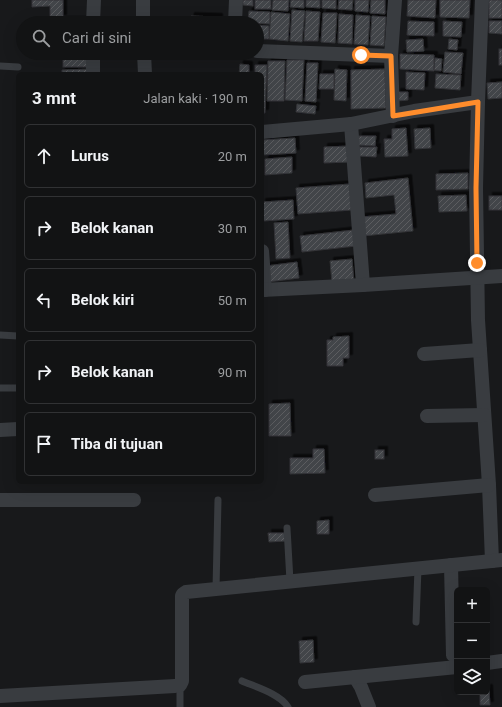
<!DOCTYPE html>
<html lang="id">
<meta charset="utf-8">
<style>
body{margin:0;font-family:Roboto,sans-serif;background:#1f2022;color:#f1f3f6}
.controls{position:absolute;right:12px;bottom:12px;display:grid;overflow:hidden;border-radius:6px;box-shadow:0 4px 16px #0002}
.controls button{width:36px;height:36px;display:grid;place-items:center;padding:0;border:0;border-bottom:1px solid #313234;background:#121314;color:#f1f3f6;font:20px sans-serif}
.stop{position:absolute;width:12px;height:12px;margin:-9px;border:3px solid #ff8d2c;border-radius:50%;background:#fff}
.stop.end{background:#ff8d2c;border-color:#fff;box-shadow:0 1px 4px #0008}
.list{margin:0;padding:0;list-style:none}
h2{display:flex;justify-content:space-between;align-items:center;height:52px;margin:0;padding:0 16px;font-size:17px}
h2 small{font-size:13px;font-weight:400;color:#9c9ea0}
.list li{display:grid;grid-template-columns:26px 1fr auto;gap:12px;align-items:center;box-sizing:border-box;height:64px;margin:0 8px 8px;padding:0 8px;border:1px solid #313234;border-radius:6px}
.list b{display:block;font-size:15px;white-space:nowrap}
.list em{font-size:13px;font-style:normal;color:#9c9ea0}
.icon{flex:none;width:22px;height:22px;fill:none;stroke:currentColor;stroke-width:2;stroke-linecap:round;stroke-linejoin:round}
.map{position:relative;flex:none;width:502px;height:707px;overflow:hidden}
.search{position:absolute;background:#121314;box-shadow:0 4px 16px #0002;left:16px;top:16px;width:248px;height:44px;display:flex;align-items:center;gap:10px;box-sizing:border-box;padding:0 14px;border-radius:22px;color:#9c9ea0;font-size:15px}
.panel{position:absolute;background:#121314;box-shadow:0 4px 16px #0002;left:16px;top:72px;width:248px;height:412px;border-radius:6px}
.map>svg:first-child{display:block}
.building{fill:url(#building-hatch);stroke:#323337;filter:url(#shadow)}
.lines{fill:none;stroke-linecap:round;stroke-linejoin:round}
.lane{stroke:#393c40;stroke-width:7}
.street{stroke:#393c40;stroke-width:14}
.route{stroke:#ff8d2c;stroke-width:5}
</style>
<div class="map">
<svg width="502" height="707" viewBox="0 0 502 707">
<defs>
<pattern id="building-hatch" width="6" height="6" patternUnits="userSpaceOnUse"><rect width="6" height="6" fill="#424448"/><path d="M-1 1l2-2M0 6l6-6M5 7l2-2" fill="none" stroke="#5b5d60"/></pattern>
<filter id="shadow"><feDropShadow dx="3.5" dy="-3.5" stdDeviation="0" flood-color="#0009"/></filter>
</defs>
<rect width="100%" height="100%" fill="#18191b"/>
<g class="building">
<path d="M32 0H63V18H50V6L32 7Z"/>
<path d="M243 0H253V6L243 5Z"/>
<rect x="255" y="0" width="16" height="9"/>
<path d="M273 0H289L288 11 272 10Z"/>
<path d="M291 0H304V8L290 7Z"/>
<path d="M306 0H320V8L306 7Z"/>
<path d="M322 0H336V9L322 8Z"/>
<path d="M339 0H353L352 10 338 9Z"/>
<path d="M355 0H369L368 12 355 11Z"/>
<path d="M371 0H385V14L370 13Z"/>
<path d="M408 0H436L435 18 407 16Z"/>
<path d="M440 0H470L469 18 440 17Z"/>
<rect x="489" y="0" width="13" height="18"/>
<path d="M292 10 305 11 302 42 290 41Z"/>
<path d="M249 11 270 12V24L248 23Z"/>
<path d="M306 11 320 12 318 41H304Z"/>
<path d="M271 12 290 14 288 41 269 39Z"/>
<path d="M323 13H337L335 43 321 42Z"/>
<path d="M339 14 353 15 352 44 338 43Z"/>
<path d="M356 15 370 16 368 45 354 44Z"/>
<path d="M191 16 219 17V23H190Z"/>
<path d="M372 16 386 17 384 46 370 45Z"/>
<path d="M62 20H90L91 23H62Z"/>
<path d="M408 21 434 22V36L407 35Z"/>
<path d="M443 21 462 22 461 37 443 36Z"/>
<path d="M489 21H502V34L489 33Z"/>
<path d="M257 25 269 26V39H257Z"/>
<path d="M423 39 424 51 407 52 406 40Z"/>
<path d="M449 39 458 40 457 50 448 49Z"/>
<rect x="499" y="49" width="3" height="16"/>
<path d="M445 52 463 53 461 74 443 72Z"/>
<rect x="63" y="53" width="28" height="14"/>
<path d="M189 53H218V55L189 54Z"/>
<path d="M400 54 434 55V71L400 69Z"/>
<path d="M435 58 442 59 441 71 434 70Z"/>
<path d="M287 60H304L302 101 285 100Z"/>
<path d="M268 61H285L284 101H267Z"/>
<path d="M307 63H318L316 102 305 101Z"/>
<path d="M240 64 249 65V74H239Z"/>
<path d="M255 65H267L265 113H262V74H255Z"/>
<path d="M90 69V74H62V70Z"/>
<path d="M335 69 347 70 346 101 334 100Z"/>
<path d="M385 69 386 108 351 109V70Z"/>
<path d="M406 72 425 73 424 90 406 89Z"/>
<path d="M320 74H334V89H319Z"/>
<path d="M436 74 461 75 460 90 435 88Z"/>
<path d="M502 82V98L488 99 487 83Z"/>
<path d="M397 92H408V100L397 101Z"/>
<path d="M297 104 316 106 315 114 296 112Z"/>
<path d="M406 128 408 156 385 157 384 139H392V129Z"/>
<path d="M430 128 431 148 415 149 414 129Z"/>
<path d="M359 136H376L375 146 358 145Z"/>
<path d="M295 138 296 153 262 155V140Z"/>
<path d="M350 146 351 162 324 163V147Z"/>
<path d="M359 147H377L376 157 359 156Z"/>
<path d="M292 157V173L265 175V159Z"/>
<path d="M468 173V189L436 190V174Z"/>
<path d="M408 178 413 231 363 236 361 217 396 214 394 195 366 198 365 183Z"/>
<path d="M350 184 352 210 298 214 296 188Z"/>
<path d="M466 195 467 211 439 212 438 196Z"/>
<rect x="489" y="196" width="13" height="14"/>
<path d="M293 200 294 219 263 221 262 202Z"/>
<path d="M288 222 290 258 276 259 274 223Z"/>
<path d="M354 230 356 246 302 252 300 236Z"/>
<path d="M352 259 354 282 332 283 330 261Z"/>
<path d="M297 262 299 278 268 282 266 266Z"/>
<path d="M349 336V358H343V366H327V340H333V337Z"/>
<path d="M290 403 291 436H269V404Z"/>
<path d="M313 449H324L325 473 290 474V458H313Z"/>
<rect x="375" y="450" width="9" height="9"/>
<path d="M329 520V534H317V521Z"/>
<path d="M268 533H286V541L269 542Z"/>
<path d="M313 640 314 662 300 663 299 641Z"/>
<path d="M487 688H489L490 705H480V692H487Z"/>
</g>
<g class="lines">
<g class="lane">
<path d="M0 66 18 67"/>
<path d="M0 335 18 336"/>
<path d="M0 388H18"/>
<path d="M287 528 290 581"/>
<path d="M216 589 218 500"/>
<path d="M416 622 418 568"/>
<path d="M242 681C256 687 280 694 288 707"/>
<path d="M180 685V707"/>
</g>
<g class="street">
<path d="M143 0V23"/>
<path d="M482 0 478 102 476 188 478 320 489 485 492 561"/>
<path d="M93 23 94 0"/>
<path d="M235 23 236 0"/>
<path d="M257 51 391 56"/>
<path d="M144 53 145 74"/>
<path d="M93 74V53"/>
<path d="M393 116 391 56 395 0"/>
<path d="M351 124 363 285"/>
<path d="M262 132 351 124 414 111 478 102"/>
<path d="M262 251 265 290"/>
<path d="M262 290 363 285 502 276"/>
<path d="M424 354 480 350"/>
<path d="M427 416 484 415"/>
<path d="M0 430 18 429"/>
<path d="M375 495 489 485"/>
<path d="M0 500H134"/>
<path d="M451 565 453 655"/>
<path d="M487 663 502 661"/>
<path d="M355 677 361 687 369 707"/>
<path d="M305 682 457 667"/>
<path d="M0 696 175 686 180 685 182 681V596L183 594 186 592 502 560"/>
</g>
</g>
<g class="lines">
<path class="route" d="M361 55 391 56 393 116 478 102 476 188 477 263"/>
</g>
</svg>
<div class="controls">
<button>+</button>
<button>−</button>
<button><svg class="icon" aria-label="layers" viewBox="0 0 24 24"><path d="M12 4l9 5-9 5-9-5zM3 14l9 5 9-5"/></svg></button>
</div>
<div class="stop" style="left:361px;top:55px"></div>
<div class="stop end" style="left:477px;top:263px"></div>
<div class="search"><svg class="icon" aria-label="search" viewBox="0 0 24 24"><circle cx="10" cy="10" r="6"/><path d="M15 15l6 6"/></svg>Cari di sini</div>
<section class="panel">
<h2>3 mnt<small>Jalan kaki · 190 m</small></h2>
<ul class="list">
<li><svg class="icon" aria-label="ahead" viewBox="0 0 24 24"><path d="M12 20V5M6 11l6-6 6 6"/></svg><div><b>Lurus</b></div><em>20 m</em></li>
<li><svg class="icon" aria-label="right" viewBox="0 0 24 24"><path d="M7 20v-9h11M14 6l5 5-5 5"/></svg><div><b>Belok kanan</b></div><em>30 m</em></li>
<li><svg class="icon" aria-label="left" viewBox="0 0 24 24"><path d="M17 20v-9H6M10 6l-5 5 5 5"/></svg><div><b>Belok kiri</b></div><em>50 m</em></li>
<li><svg class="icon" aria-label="right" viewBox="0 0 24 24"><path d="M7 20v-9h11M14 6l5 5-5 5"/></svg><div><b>Belok kanan</b></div><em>90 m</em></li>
<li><svg class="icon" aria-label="arrive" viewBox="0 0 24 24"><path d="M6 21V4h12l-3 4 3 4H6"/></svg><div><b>Tiba di tujuan</b></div></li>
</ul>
</section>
</div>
